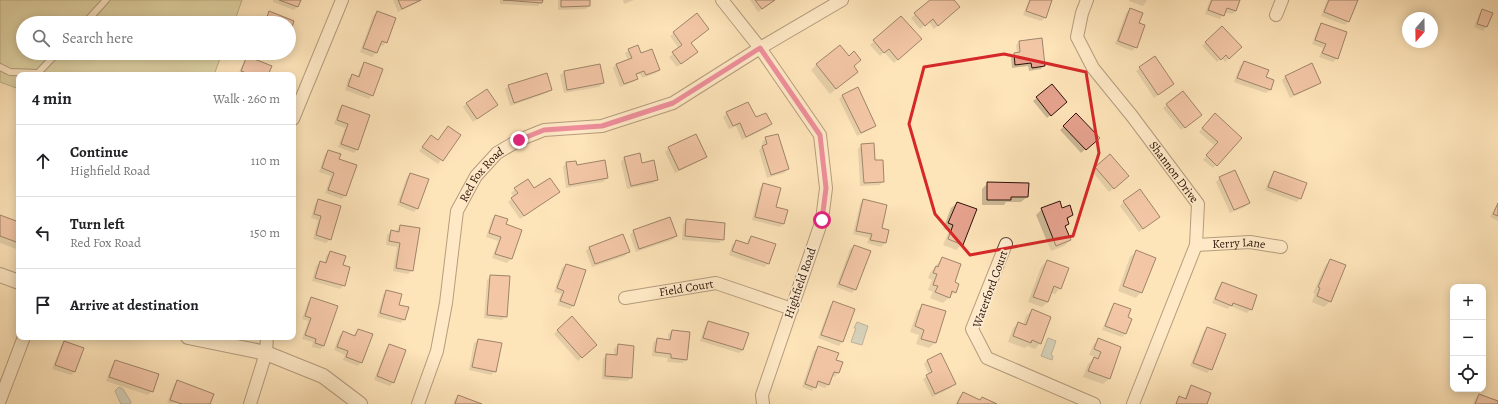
<!DOCTYPE html>
<meta charset="utf-8">
<style>
body{margin:0;font-family:Alegreya,serif;background:#f6f6f6;color:#202124}
.controls{position:absolute;right:12px;bottom:12px;display:grid;overflow:hidden;border-radius:8px;box-shadow:0 2px 10px #0003}
.controls button{width:36px;height:36px;display:grid;place-items:center;padding:0;border:0;border-bottom:1px solid #e0e0e0;background:#fff;color:#202124;font:20px sans-serif}
.compass{position:absolute;left:1402px;top:12px;width:36px;height:36px;border-radius:50%;background:#fff;box-shadow:0 2px 10px #0003;rotate:200deg}
.stop{position:absolute;width:12px;height:12px;margin:-9px;border:3px solid #db2777;border-radius:50%;background:#fff}
.stop.end{background:#db2777;border-color:#fff;box-shadow:0 1px 4px #0008}
.list{margin:0;padding:0;list-style:none}
h2{display:flex;justify-content:space-between;align-items:center;height:52px;margin:0;padding:0 16px;font-size:17px}
h2 small{font-size:13px;font-weight:400;color:#757577}
.list li{display:grid;grid-template-columns:26px 1fr auto;gap:12px;align-items:center;box-sizing:border-box;height:72px;padding:0 16px;border-top:1px solid #e0e0e0}
.list b{display:block;font-size:15px;white-space:nowrap}
.list p{margin:0;font-size:13px;white-space:nowrap;color:#757577}
.list em{font-size:13px;font-style:normal;color:#757577}
.icon{flex:none;width:22px;height:22px;fill:none;stroke:currentColor;stroke-width:2;stroke-linecap:round;stroke-linejoin:round}
.map{position:relative;flex:none;width:1498px;height:404px;overflow:hidden}
.search{position:absolute;background:#fff;box-shadow:0 2px 10px #0003;left:16px;top:16px;width:280px;height:44px;display:flex;align-items:center;gap:10px;box-sizing:border-box;padding:0 14px;border-radius:22px;color:#757577;font-size:15px}
.panel{position:absolute;background:#fff;box-shadow:0 2px 10px #0003;left:16px;top:72px;width:280px;height:268px;border-radius:8px}
.map>svg:first-child{display:block}
.green{fill:#c0c48f;stroke:#766b4c}
.water{fill:#a6bbbb;stroke:#757773}
.shadow{fill:#0003}
.building{fill:#e6a28e;stroke:#2c1208}
.lines{fill:none;stroke-linecap:round;stroke-linejoin:round}
.service-casing{stroke:#604634;stroke-width:8}
.minor-casing{stroke:#604634;stroke-width:14}
.tertiary-casing{stroke:#604634;stroke-width:16}
.service{stroke:#feedd2;stroke-width:6}
.minor{stroke:#feedd2;stroke-width:12}
.tertiary{stroke:#feedd2;stroke-width:14}
.route{stroke:#db2777;stroke-width:5}
.marked{fill:none;stroke:#d62828;stroke-width:3;stroke-linejoin:round}
.labels{text-anchor:middle;stroke-width:3.5;stroke-linejoin:round;paint-order:stroke}
.street-label{font-size:12px;fill:#2c1208;stroke:#feedd2}
</style>
<div class="map">
<svg width="1498" height="404" viewBox="0 0 1498 404">
<rect width="100%" height="100%" fill="#fee4b9"/>
<filter id="stains"><feTurbulence type="fractalNoise" baseFrequency=".005" numOctaves="4"/><feColorMatrix values="0 0 0 0 .2 0 0 0 0 .09 0 0 0 0 .02 0 0 0 .5 -.17"/></filter>
<radialGradient id="worn" r=".72"><stop offset=".6" stop-color="#630" stop-opacity="0"/><stop offset="1" stop-color="#630" stop-opacity=".3"/></radialGradient>
<path class="green" d="M0 0H242L234 23H23V53H222L214 75H19V89L0 82Z"/>
<g class="water">
<path d="M857 322 868 326 862 345 851 342 856 328H854Z"/>
<path d="M1048 338 1056 341 1051 355 1053 356 1052 360 1041 356Z"/>
<path d="M119 387 123 389 131 402 130 404H121L115 391Z"/>
</g>
<g class="shadow">
<path d="M273 0H300L297 7 294 10 273 2Z"/>
<path d="M393 0H423L398 12Z"/>
<path d="M500 0H542L541 2 538 6 500 4Z"/>
<path d="M558 0H589V6L586 9 558 10Z"/>
<path d="M623 0H634L624 4Z"/>
<path d="M750 0H776L758 12Z"/>
<path d="M931 0H953L959 7 934 29 929 22 920 29 911 18Z"/>
<path d="M1029 0H1051L1045 18 1041 21 1023 15Z"/>
<path d="M1129 0H1147L1143 6 1129 1Z"/>
<path d="M1210 0H1239L1236 11 1232 14 1224 12 1220 19 1205 14Z"/>
<path d="M1327 0H1357L1348 21 1345 25 1321 16Z"/>
<path d="M1130 9 1138 24 1136 47 1132 51 1115 44 1126 13Z"/>
<path d="M1483 10 1491 13 1486 27 1483 31 1474 27 1479 14Z"/>
<path d="M270 12 293 21 289 32V23H263L266 16Z"/>
<path d="M377 12 386 42 383 46 379 45 376 53 372 57 360 52 373 16Z"/>
<path d="M697 15 708 29 690 43 697 52 677 67 669 57 679 49 670 36Z"/>
<path d="M901 17 917 43 894 63 884 52 880 56 870 45Z"/>
<path d="M1322 24 1337 58 1333 62 1319 57 1323 48 1312 44 1318 28Z"/>
<path d="M1222 27 1240 47 1225 62 1222 58 1217 62 1202 46Z"/>
<path d="M1019 42 1044 65 1041 69 1029 71 1028 66 1012 68 1011 57 1014 54 1017 53 1016 45Z"/>
<path d="M629 50 640 54 659 70 656 73 642 78 640 74 636 75 637 79 633 82 620 87 613 68 616 64 628 60 625 53Z"/>
<path d="M262 53H269L267 55Z"/>
<path d="M247 57 267 75H238L244 61Z"/>
<path d="M1155 57 1173 84 1154 98 1136 71Z"/>
<path d="M1244 62 1265 78 1273 81 1270 90 1266 93 1234 82 1240 66Z"/>
<path d="M365 63 372 95 369 99 345 90 348 79 352 76 357 77 361 67Z"/>
<path d="M817 64 851 77 830 94 811 70Z"/>
<path d="M599 65 603 83 599 87 564 93 560 75 564 72Z"/>
<path d="M1286 76 1320 82 1316 86 1290 98 1282 80Z"/>
<path d="M509 86 551 90 547 93 510 106 505 89Z"/>
<path d="M843 95 875 125 871 129 857 136 839 99Z"/>
<path d="M1037 98 1066 102 1047 118 1033 101Z"/>
<path d="M467 103 497 105 473 122 463 107Z"/>
<path d="M1167 105 1197 118 1181 130 1163 108Z"/>
<path d="M343 106 357 149 354 153 338 147 345 128 334 124 339 110Z"/>
<path d="M727 113 755 119 771 124 767 128 742 140 736 126 729 129 723 117Z"/>
<path d="M1076 114 1098 138 1081 153 1060 130Z"/>
<path d="M1211 118 1241 138 1213 168 1203 160 1215 146 1199 132Z"/>
<path d="M460 135 438 164 419 151 431 136 438 141Z"/>
<path d="M766 138 788 169 784 173 767 178 759 150 763 146 762 142Z"/>
<path d="M862 145 874 162 883 181 880 185 860 186 858 149Z"/>
<path d="M669 148 706 157 702 160 675 173 665 152Z"/>
<path d="M328 151 338 160 345 195 342 199 325 193 331 176 319 172 325 154Z"/>
<path d="M624 158 642 164 657 179 654 183 627 189 621 162Z"/>
<path d="M566 163 576 166 607 178 603 182 566 188 563 167Z"/>
<path d="M1095 167 1124 180 1109 192 1092 171Z"/>
<path d="M1274 172 1300 198 1297 202 1265 190 1271 176Z"/>
<path d="M410 174 417 208 414 212 397 205 407 177Z"/>
<path d="M1220 178 1249 203 1245 207 1230 213 1216 182Z"/>
<path d="M988 183 1027 197 1021 202H1006L1004 205H982V189Z"/>
<path d="M763 184 783 224 780 227 752 220 760 188Z"/>
<path d="M515 189 555 195 520 219 508 202 514 197 511 193Z"/>
<path d="M319 200 330 239 326 243 313 239 318 220 311 218 315 204Z"/>
<path d="M863 200 881 229 888 230 885 243 881 247 867 243 869 238 853 234 860 204Z"/>
<path d="M1124 202 1159 217 1139 232 1120 206Z"/>
<path d="M957 203 962 244 956 250 943 245 949 231 943 229 951 208Z"/>
<path d="M1498 203V221L1490 217Z"/>
<path d="M1042 209H1062L1072 215 1067 220 1068 224 1065 227 1070 240 1064 246 1051 251 1036 215Z"/>
<path d="M0 216 19 223V250L0 243Z"/>
<path d="M495 216 505 225 520 230 511 259 507 263 492 258 498 241 486 237 492 219Z"/>
<path d="M687 220 723 239 719 243 682 240 683 224Z"/>
<path d="M401 226 412 270 408 274 393 271 397 247 386 245 387 235 391 231 396 232 397 230Z"/>
<path d="M633 231 676 236 672 240 636 252 630 235Z"/>
<path d="M752 237 768 264 764 267 729 255 732 245 736 241 747 245 748 240Z"/>
<path d="M854 246 855 289 852 293 836 287 850 249Z"/>
<path d="M589 248 628 252 625 256 592 267 586 251Z"/>
<path d="M330 252 342 266 344 285 340 289 312 281 316 266 320 263 324 264 326 256Z"/>
<path d="M1136 252 1141 292 1136 298 1118 291 1130 257Z"/>
<path d="M942 258 953 283 955 292 943 303 930 298 933 292 928 290 932 280 928 278 930 273Z"/>
<path d="M1330 260V301L1324 307 1312 302 1315 294 1313 293 1325 266Z"/>
<path d="M1047 261 1060 288 1055 294 1051 293 1048 302 1042 307 1028 302 1041 267Z"/>
<path d="M566 265 573 306 570 309 557 305 561 294 554 292 562 268Z"/>
<path d="M491 276 506 316 502 320 484 318 487 280Z"/>
<path d="M1222 283 1251 309 1247 313 1230 306 1228 309 1212 303 1219 286Z"/>
<path d="M386 291 398 305 404 319 401 323 377 317 383 295Z"/>
<path d="M311 298 324 346 320 349 312 347 313 342 302 339 308 321 302 319 308 302Z"/>
<path d="M834 302 854 310 842 342 839 346 818 338 830 306Z"/>
<path d="M1114 304 1127 318 1130 319 1125 334 1122 337 1102 330 1111 308Z"/>
<path d="M923 305 945 312 935 343 929 348 916 344 919 335 910 332 917 311Z"/>
<path d="M1032 311 1040 343 1035 349 1027 346 1025 348 1008 342 1013 328 1018 323 1023 325 1026 316Z"/>
<path d="M709 322 743 350 739 353 700 341 705 326Z"/>
<path d="M1207 328 1211 369 1207 373 1190 366 1204 331Z"/>
<path d="M358 330 361 362 358 366 343 360 345 355 334 350 339 336 343 332 353 336Z"/>
<path d="M558 330 592 348 578 361 554 334Z"/>
<path d="M672 331 686 360 682 363 667 362 668 358 652 356 653 343 657 339 668 341V334Z"/>
<path d="M478 340 495 371 491 375 469 370 474 343Z"/>
<path d="M1098 340 1120 348 1109 379 1103 384 1083 377 1088 364 1095 357 1089 355 1093 345Z"/>
<path d="M64 342 82 349 74 372 71 375 52 369 61 346Z"/>
<path d="M389 345 393 382 390 386 374 380 386 349Z"/>
<path d="M618 345 631 378 627 381 602 379 603 359 607 355 614 356V349Z"/>
<path d="M818 347 835 361 842 363 838 373 835 377 831 375 828 384 825 388 816 385 812 391 802 387 814 351Z"/>
<path d="M927 360 954 384 951 388 932 397 923 379 929 375 924 364Z"/>
<path d="M116 361 152 391 148 395 106 381 112 365Z"/>
<path d="M177 382 209 404 167 403 174 385Z"/>
<path d="M1191 386 1206 404H1175L1180 397 1184 399 1188 390Z"/>
<path d="M963 393 979 401 994 404H956L959 397Z"/>
<path d="M1479 395 1498 402V404H1473L1475 399Z"/>
<path d="M459 396 480 404H453L455 399Z"/>
</g>
<g class="building">
<path d="M279 0H301L298 7Z"/>
<path d="M398 0H421L402 9Z"/>
<path d="M503 0H543L542 3Z"/>
<path d="M561 0H590V6L561 7Z"/>
<path d="M755 0H775L762 9Z"/>
<path d="M930 0H954L960 7 938 26 933 19 925 26 914 13Z"/>
<path d="M1030 0H1052L1046 18 1026 11Z"/>
<path d="M1212 0H1240L1236 11 1227 8 1224 16 1208 10Z"/>
<path d="M1329 0H1358L1349 22 1324 12Z"/>
<path d="M1130 8 1143 13 1139 23 1145 25 1137 48 1118 41Z"/>
<path d="M1482 9 1493 13 1487 27 1477 24Z"/>
<path d="M269 11 294 21 290 33 289 23H265Z"/>
<path d="M377 11 396 18 387 43 382 41 377 53 363 48Z"/>
<path d="M697 13 709 29 691 43 698 52 681 64 672 52 682 45 673 32Z"/>
<path d="M901 16 922 39 898 60 889 49 884 53 873 40Z"/>
<path d="M1321 23 1347 32 1338 59 1322 53 1326 44 1315 40Z"/>
<path d="M1222 26 1242 47 1229 59 1226 55 1221 60 1205 42Z"/>
<path d="M1042 38 1045 66 1032 68 1031 63 1015 65 1014 53 1020 52 1019 41Z"/>
<path d="M638 45 641 53 652 49 660 70 646 75 644 71 636 74 638 79 624 84 616 64 632 58 628 49Z"/>
<path d="M840 45 849 56 854 51 861 60 854 66 858 72 836 89 816 64Z"/>
<path d="M247 56 272 66 268 75H243L244 72 241 71Z"/>
<path d="M1155 56 1174 84 1158 95 1139 67Z"/>
<path d="M1244 61 1269 70 1266 77 1274 80 1271 90 1237 78Z"/>
<path d="M364 62 383 69 373 96 348 86 352 74 359 77Z"/>
<path d="M1312 63 1321 83 1294 95 1285 76Z"/>
<path d="M600 64 604 83 567 90 564 71Z"/>
<path d="M547 73 552 90 514 103 508 85Z"/>
<path d="M1052 84 1067 102 1051 116 1036 97Z"/>
<path d="M858 87 876 126 861 133 842 95Z"/>
<path d="M487 89 498 105 477 119 466 103Z"/>
<path d="M1183 91 1202 115 1185 128 1166 104Z"/>
<path d="M748 102 756 117 766 113 772 124 746 137 740 123 733 126 726 112Z"/>
<path d="M342 105 370 115 358 150 341 144 348 124 337 120Z"/>
<path d="M1076 113 1100 138 1086 150 1063 126Z"/>
<path d="M1215 113 1242 138 1217 166 1206 155 1218 142 1202 128Z"/>
<path d="M448 126 461 135 443 161 422 147 431 135 438 140Z"/>
<path d="M696 134 707 157 679 170 668 147Z"/>
<path d="M778 134 789 169 771 175 762 146 767 144 765 137Z"/>
<path d="M874 143 875 160H883L884 182 864 183 861 144Z"/>
<path d="M328 150 341 154 339 159 357 165 346 196 328 190 334 173 322 168Z"/>
<path d="M640 153 642 163 654 160 658 180 631 186 624 157Z"/>
<path d="M1110 154 1129 176 1114 189 1095 167Z"/>
<path d="M605 160 608 178 569 185 566 162 576 161 577 165Z"/>
<path d="M1235 170 1250 203 1234 210 1219 177Z"/>
<path d="M1274 171 1307 183 1301 199 1268 187Z"/>
<path d="M410 173 429 179 418 209 400 202Z"/>
<path d="M550 178 560 192 524 216 511 198 518 193 514 188 528 179 534 188Z"/>
<path d="M987 182 1029 183 1028 197H1011V200H987Z"/>
<path d="M763 183 781 188 776 207 788 210 784 224 755 217Z"/>
<path d="M1140 189 1160 217 1143 229 1123 201Z"/>
<path d="M318 199 341 206 331 240 316 235 321 216 314 214Z"/>
<path d="M863 199 887 205 882 228 889 230 886 243 870 240 872 234 856 231Z"/>
<path d="M1060 201 1062 208 1070 205 1073 215 1067 218 1069 224 1065 226 1071 240 1056 246 1041 208Z"/>
<path d="M957 202 977 209 963 245 948 239 953 225 948 223Z"/>
<path d="M1498 203V216L1493 214Z"/>
<path d="M0 215 19 222V243L0 236Z"/>
<path d="M495 215 508 219 506 224 522 230 512 259 495 254 501 237 489 233Z"/>
<path d="M670 217 677 236 639 249 633 230Z"/>
<path d="M686 219 725 223 724 240 685 236Z"/>
<path d="M400 225 420 228 413 271 396 268 400 243 389 241 391 230 399 232Z"/>
<path d="M623 234 630 252 595 264 589 247Z"/>
<path d="M751 236 776 244 769 264 732 251 736 240 748 244Z"/>
<path d="M854 245 871 251 856 290 839 284Z"/>
<path d="M1136 250 1156 258 1142 293 1123 286Z"/>
<path d="M330 251 346 256 343 265 350 267 345 286 315 278 320 261 326 263Z"/>
<path d="M942 257 961 264 955 282 959 284 956 293 952 291 950 298 935 292 938 286 933 285 937 274 933 273 936 266 938 267Z"/>
<path d="M1330 259 1346 265 1331 302 1317 296 1320 288 1318 287Z"/>
<path d="M1047 260 1069 268 1061 289 1054 286 1048 302 1033 297Z"/>
<path d="M566 264 586 270 574 306 560 301 564 291 557 288Z"/>
<path d="M490 275 510 276 507 317 487 315Z"/>
<path d="M1222 282 1257 295 1252 310 1233 303 1232 306 1215 299Z"/>
<path d="M386 290 402 294 399 305 409 307 405 320 380 313Z"/>
<path d="M311 297 338 306 324 346 315 343 316 339 305 335 311 318 305 316Z"/>
<path d="M833 301 855 309 843 342 821 335Z"/>
<path d="M1114 303 1131 309 1128 317 1132 319 1126 334 1105 326Z"/>
<path d="M922 304 946 311 936 343 921 339 924 330 915 326Z"/>
<path d="M1032 309 1051 317 1041 344 1032 340 1031 343 1013 336 1018 322 1026 325Z"/>
<path d="M572 316 597 345 582 358 557 330Z"/>
<path d="M708 321 749 333 743 350 703 338Z"/>
<path d="M1207 327 1226 334 1212 370 1193 363Z"/>
<path d="M358 329 373 334 362 363 346 357 348 351 337 347 343 331 355 336Z"/>
<path d="M672 330 690 332 687 360 671 358V354L655 352 657 338 670 340Z"/>
<path d="M1098 338 1121 347 1110 379 1088 371 1094 357 1098 359 1101 352 1094 349Z"/>
<path d="M478 339 502 343 496 372 472 367Z"/>
<path d="M64 341 84 348 75 372 55 365Z"/>
<path d="M389 344 406 350 394 383 377 376Z"/>
<path d="M618 344 634 346 632 378 605 376 606 354 617 355Z"/>
<path d="M818 346 839 353 836 360 843 362 839 373 834 372 829 385 818 381 816 388 805 384Z"/>
<path d="M941 353 956 384 935 394 926 375 932 372 927 360Z"/>
<path d="M115 360 159 374 153 392 109 377Z"/>
<path d="M177 380 214 394 210 404H182L170 400Z"/>
<path d="M1191 385 1211 393 1207 404H1176L1179 396 1186 399Z"/>
<path d="M963 392 980 400 982 397 997 404H957Z"/>
<path d="M1479 394 1498 401V404H1475Z"/>
<path d="M458 395 482 404H455Z"/>
</g>
<g class="lines">
<g class="service-casing">
<g id="service">
<path d="M85 23 106 0"/>
<path d="M0 67 10 72 38 73 57 53"/>
</g>
</g>
<g class="minor-casing">
<g id="minor">
<path d="M722 0 760 48 820 135 826 188 822 220 762 395 763 404"/>
<path id="s1" d="M1087 0 1082 13 1077 37 1093 68 1132 116 1198 204 1196 245 1133 404"/>
<path d="M1276 15 1282 0"/>
<path d="M293 119 342 0"/>
<path d="M1006 244 972 329 987 358 1094 404"/>
<path id="s2" d="M1196 245 1250 242 1281 247"/>
<path id="s3" d="M625 298 716 283 792 309"/>
<path d="M0 400 24 337"/>
<path d="M250 404 266 353 267 337"/>
<path id="s4" d="M418 404 437 351 446 303 457 211 476 176 497 153 519 140 544 130 602 126 673 103 760 48 842 0"/>
</g>
</g>
<g class="tertiary-casing">
<g id="tertiary">
<path d="M0 275 19 282"/>
<path d="M188 337 266 353 323 376 360 404"/>
</g>
</g>
<use href="#service" class="service"/>
<use href="#minor" class="minor"/>
<use href="#tertiary" class="tertiary"/>
</g>
<g class="lines">
<path class="route" d="M519 140 544 130 602 126 673 103 760 48 820 135 826 188 822 220"/>
</g>
<path d="M0 0H1498V404H0ZM1004 54 1086 72 1099 153 1073 236 970 255 935 214 909 124 924 67Z" fill="#fee4b9" fill-opacity=".55" fill-rule="evenodd"/>
<path class="marked" d="M1004 54 1086 72 1099 153 1073 236 970 255 935 214 909 124 924 67Z"/>
<g class="labels">
<g class="street-label">
<text dy="4" stroke="none"><textPath href="#s1" startOffset="205">Shannon Drive</textPath></text>
<text dy="4" stroke="none"><textPath href="#s4" startOffset="242">Red Fox Road</textPath></text>
<text dy="4" stroke="none"><textPath href="#s2" startOffset="43">Kerry Lane</textPath></text>
<text transform="translate(800 283) rotate(-71)" y="4">Highfield Road</text>
<text dy="4" stroke="none"><textPath href="#s3" startOffset="62">Field Court</textPath></text>
<text transform="translate(990 289) rotate(-70)" y="4">Waterford Court</text>
</g>
</g>
<rect width="100%" height="100%" filter="url(#stains)"/>
<rect width="100%" height="100%" fill="url(#worn)"/>
</svg>
<div class="controls">
<button>+</button>
<button>−</button>
<button><svg class="icon" aria-label="locate" viewBox="0 0 24 24"><circle cx="12" cy="12" r="6"/><path d="M12 2v4M12 18v4M2 12h4M18 12h4"/></svg></button>
</div>
<svg class="compass" viewBox="-18 -18 36 36"><path d="M0-13l5 13h-10z" fill="#e53935"/><path d="M0 13l5-13h-10z" fill="#757577"/></svg>
<div class="stop" style="left:822px;top:220px"></div>
<div class="stop end" style="left:519px;top:140px"></div>
<div class="search"><svg class="icon" aria-label="search" viewBox="0 0 24 24"><circle cx="10" cy="10" r="6"/><path d="M15 15l6 6"/></svg>Search here</div>
<section class="panel">
<h2>4 min<small>Walk · 260 m</small></h2>
<ul class="list">
<li><svg class="icon" aria-label="ahead" viewBox="0 0 24 24"><path d="M12 20V5M6 11l6-6 6 6"/></svg><div><b>Continue</b><p>Highfield Road</p></div><em>110 m</em></li>
<li><svg class="icon" aria-label="left" viewBox="0 0 24 24"><path d="M17 20v-9H6M10 6l-5 5 5 5"/></svg><div><b>Turn left</b><p>Red Fox Road</p></div><em>150 m</em></li>
<li><svg class="icon" aria-label="arrive" viewBox="0 0 24 24"><path d="M6 21V4h12l-3 4 3 4H6"/></svg><div><b>Arrive at destination</b></div></li>
</ul>
</section>
</div>
